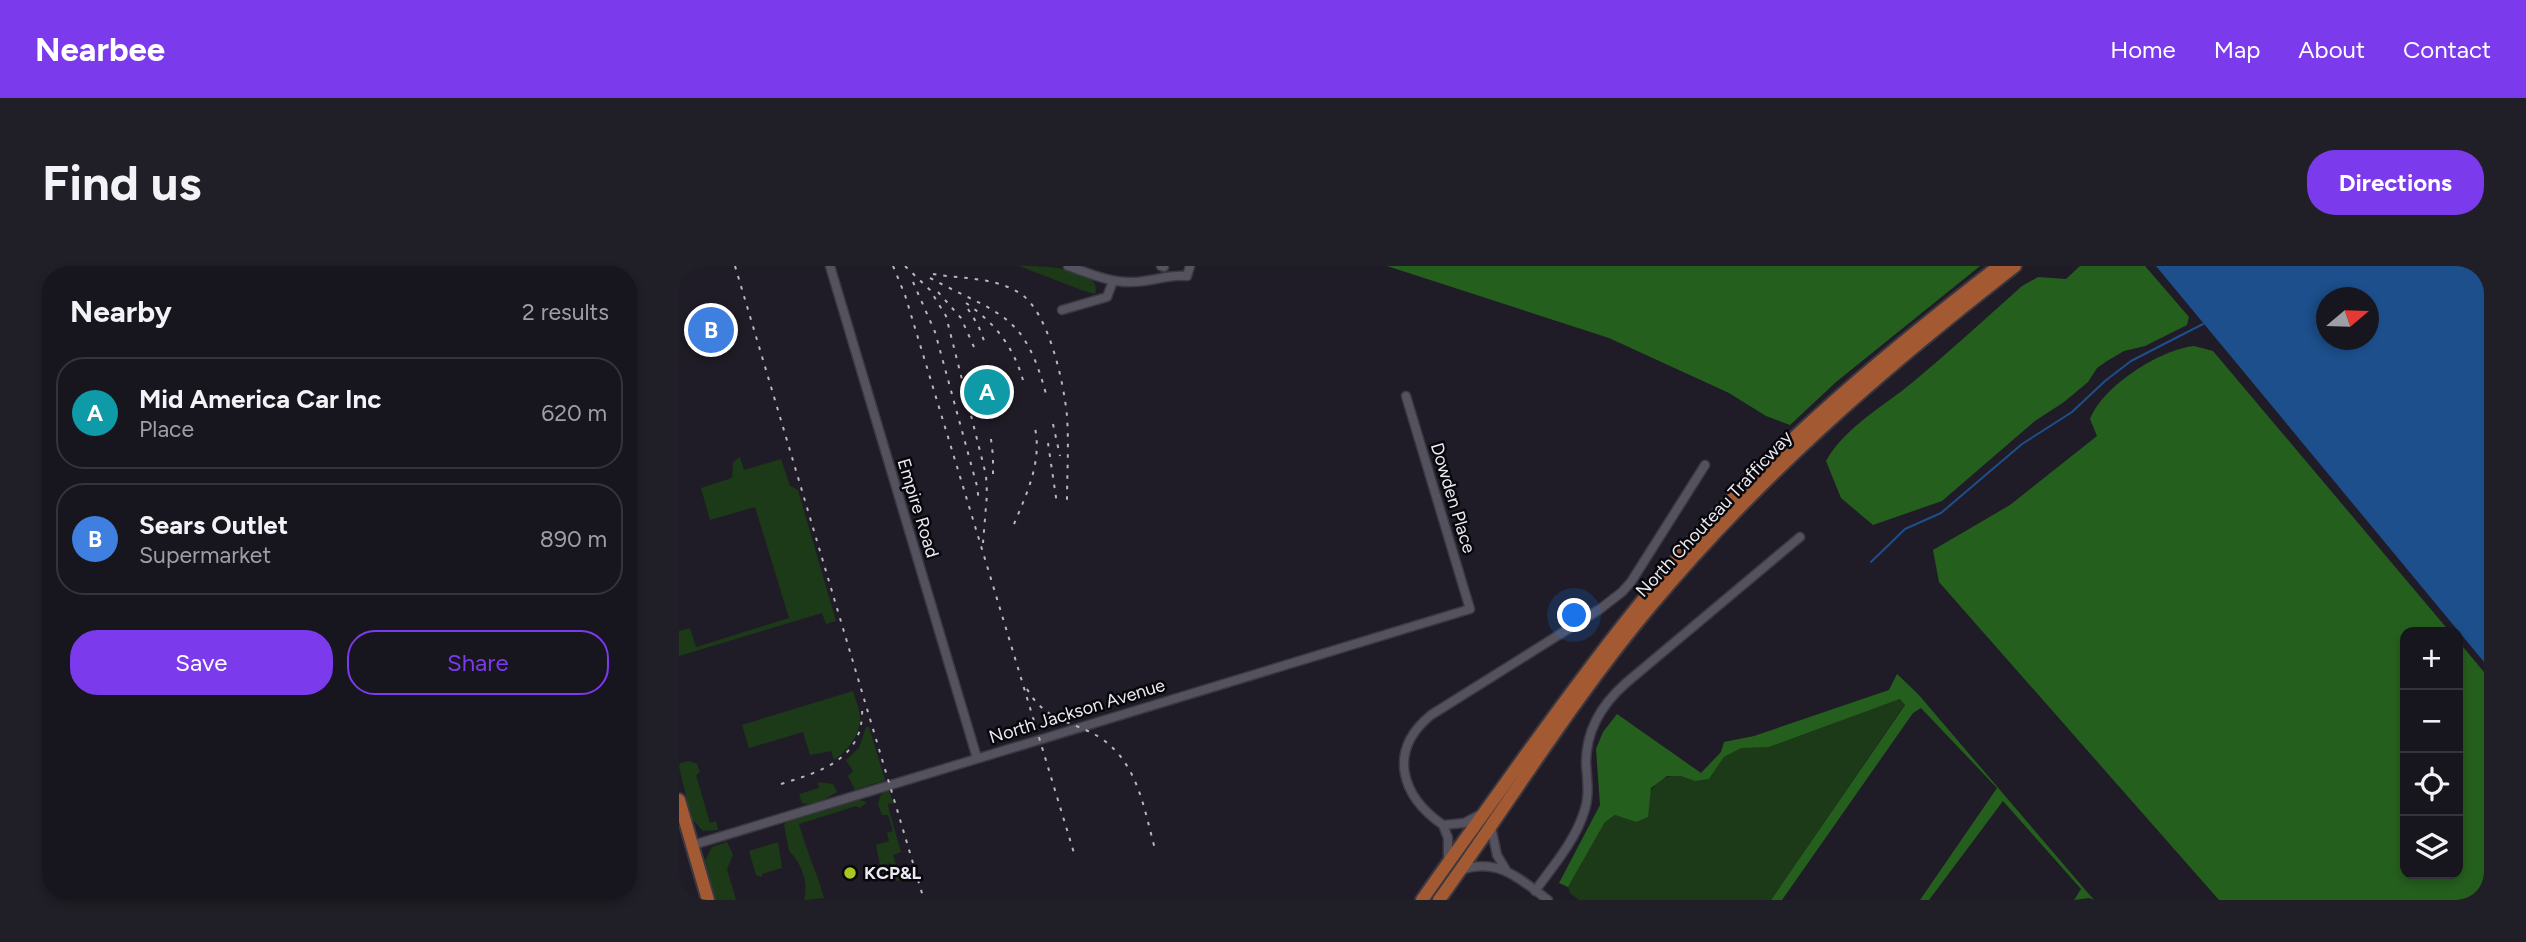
<!DOCTYPE html>
<meta charset="utf-8">
<style>
body{margin:0;font-family:Figtree,sans-serif;background:#201e26;color:#f1f3f6}
.controls{position:absolute;right:21px;bottom:21px;display:grid;overflow:hidden;border-radius:14px;box-shadow:0 4px 10px #0003}
.controls button{width:63px;height:63px;display:grid;place-items:center;padding:0;border:0;border-bottom:2px solid #36343b;background:#17151d;color:#f1f3f6;font:35px sans-serif}
.compass{position:absolute;left:1637px;top:21px;width:63px;height:63px;border-radius:50%;background:#17151d;box-shadow:0 4px 10px #0003;rotate:71deg}
.you{position:absolute;left:896px;top:350px;width:24px;height:24px;margin:-18px;border:5px solid #fff;border-radius:50%;background:#1a73e8;box-shadow:0 0 0 10px #1a73e833}
.badge{display:grid;place-items:center;width:46px;height:46px;border-radius:50%;background:#7c3aed;color:#fff;font-size:23px;font-weight:700}
.pin{position:absolute;translate:-50% -50%;border:4px solid #fff;box-shadow:0 2px 7px #0006}
.list{margin:0;padding:0;list-style:none}
h2{display:flex;justify-content:space-between;align-items:center;height:91px;margin:0;padding:0 28px;font-size:30px}
h2 small{font-size:23px;font-weight:400;color:#9e9fa4}
.list li{display:grid;grid-template-columns:46px 1fr auto;gap:21px;align-items:center;box-sizing:border-box;height:112px;margin:0 14px 14px;padding:0 14px;border:2px solid #36343b;border-radius:28px}
.list b{display:block;font-size:26px;white-space:nowrap}
.list p{margin:0;font-size:23px;white-space:nowrap;color:#9e9fa4}
.list em{font-size:23px;font-style:normal;color:#9e9fa4}
.actions{display:flex;gap:14px;padding:21px 28px}
.actions a{flex:1;padding:16px 0;border:2px solid #7c3aed;border-radius:28px;text-align:center;font-size:24px;color:#7c3aed}
.actions .main{background:#7c3aed;color:#fff}
.icon{flex:none;width:38px;height:38px;fill:none;stroke:currentColor;stroke-width:2;stroke-linecap:round;stroke-linejoin:round}
.map{position:relative;flex:none;width:1805px;height:634px;overflow:hidden;border-radius:28px}
header{display:flex;align-items:center;gap:42px;box-sizing:border-box;height:98px;padding:0 35px;background:#7c3aed;color:#fff}
header strong{font-size:33px}
nav{display:flex;gap:38px;margin-inline-start:auto;font-size:24px}
.intro{display:flex;align-items:center;justify-content:space-between;box-sizing:border-box;height:168px;padding:0 42px}
h1{margin:0;font-size:49px}
.button{padding:18px 32px;border-radius:28px;background:#7c3aed;color:#fff;font-size:24px;font-weight:700}
main{display:flex;gap:42px;padding:0 42px}
aside{flex:1;background:#17151d;border-radius:28px;box-shadow:0 4px 10px #0003}
.map>svg:first-child{display:block}
.green{fill:#1c3a17}
.forest{fill:#255f1d}
.water{fill:#1c4f8c;fill-rule:evenodd}
.lines{fill:none;stroke-linecap:round;stroke-linejoin:round}
.stream{stroke:#1c4f8c;stroke-width:2}
.minor-casing{stroke:#3b3841;stroke-width:11}
.primary-casing{stroke:#3b3841;stroke-width:16}
.minor{stroke:#55525f;stroke-width:8}
.primary{stroke:#a35a33;stroke-width:12}
.rail{stroke:#b8b6be;stroke-width:2;stroke-dasharray:3.5 7;stroke-linecap:butt}
.poi-dot{fill:#a6c821;stroke:#08070c;stroke-width:2.5}
.labels{text-anchor:middle;stroke-width:5;stroke-linejoin:round;paint-order:stroke}
.street-label{font-size:18px;fill:#ebe9f1;stroke:#08070c}
.poi-label{font-size:18px;font-weight:bold;fill:#ebe9f1;stroke:#08070c;text-anchor:start}
</style>
<header>
<strong>Nearbee</strong>
<nav><a>Home</a><a>Map</a><a>About</a><a>Contact</a></nav>
</header>
<div class="intro"><h1>Find us</h1><a class="button">Directions</a></div>
<main>
<aside>
<h2>Nearby<small>2 results</small></h2>
<ul class="list">
<li><span class="badge" style="background:#0f9aa8">A</span><div><b>Mid America Car Inc</b><p>Place</p></div><em>620 m</em></li>
<li><span class="badge" style="background:#3f7fe0">B</span><div><b>Sears Outlet</b><p>Supermarket</p></div><em>890 m</em></li>
</ul>
<div class="actions"><a class="main">Save</a><a>Share</a></div>
</aside>
<div class="map">
<svg width="1805" height="634" viewBox="0 0 1805 634">
<rect width="100%" height="100%" fill="#1f1c27"/>
<g class="green">
<path d="M340 0C358 0 425 0 416 28L405 25Z"/>
<path d="M61 191 65 204 102 193 111 220 119 224 157 355 147 358 143 347 0 390V365L11 362 17 381 110 352 76 241 31 254 22 222 53 212 54 196Z"/>
<path d="M174 425C176 433 181 444 181 453 181 470 167 486 155 494L152 485 131 489 124 466 70 482 63 459Z"/>
<path d="M1221 433 1226 438 1092 634H900L891 627 889 621 926 556 936 549 957 556C966 536 974 506 1002 510 1012 511 1018 514 1030 513L1045 491 1062 481H1090Z"/>
<path d="M187 461H190L206 514 176 524 169 510 174 505 167 494 180 482Z"/>
<path d="M10 495 18 498 21 506 17 509 31 557 37 555 39 564 24 565 13 553 0 501 1 497Z"/>
<path d="M139 516 154 518 158 526C148 532 135 540 123 537L120 528 140 522Z"/>
<path d="M209 523 215 537 209 538 210 544 222 586 214 589 222 614 217 615 211 597 201 599 197 579 210 575 208 567 214 565 209 549H203L199 539 201 530Z"/>
<path d="M177 533 188 536 181 542 177 540 120 558C127 584 138 607 145 632L125 634C130 617 122 596 110 585L105 559 108 554 152 543V540Z"/>
<path d="M48 576 54 589 48 603 57 634H36L26 594 33 581Z"/>
<path d="M99 576 103 602 83 608V611L77 609 70 585Z"/>
</g>
<g class="forest">
<path d="M708 0H1301L1157 116 1111 159 1087 150 1050 127 930 72Z"/>
<path d="M1401 0H1466L1510 51 1508 59 1466 80 1445 85 1428 95 1418 102 1409 116 1385 136 1356 155 1263 235 1194 259 1162 232 1147 195C1167 160 1204 141 1234 116 1271 85 1307 52 1343 20L1359 11 1387 13Z"/>
<path d="M1515 80 1534 85 1771 366H1726V608H1779V375L1805 406V634H1540L1260 316 1254 284 1331 239 1418 170 1411 153C1424 120 1480 84 1515 80Z"/>
<path d="M1218 408 1239 428 1415 634 1410 632 1395 634 1402 623 1324 535 1250 634H1241L1318 522 1242 442 1234 447 1103 634H1092L1226 439 1221 433 1090 481 1062 482 1045 491 1030 513 1016 515 1002 510H988L972 522 969 551 957 556 936 549 926 556 889 621 880 617 921 539 917 483 924 466 938 448 1022 507 1042 486 1045 476 1075 470 1210 424Z"/>
</g>
<path class="water" d="M1477 0H1805V396ZM1647 32H1689V74H1647Z"/>
<g class="lines">
<path class="stream" d="M1192 296 1226 263 1262 247 1343 178 1393 146 1426 115 1452 95 1524 58"/>
<g class="minor-casing">
<g id="minor">
<path d="M151 0 298 492"/>
<path d="M389 0C410 7 431 17 453 16 472 16 489 8 508 10L511 0"/>
<path d="M482 0 485 1"/>
<path d="M383 44 428 31 434 15"/>
<path d="M802 548 785 557 764 559C722 530 708 485 752 449L921 343 943 326 952 316 1026 199"/>
<path d="M764 559 769 572V594"/>
<path d="M812 561 818 589 827 604"/>
<path d="M14 579 791 343 727 130"/>
<path d="M782 604C819 591 841 613 869 634"/>
<path d="M856 625C874 600 896 575 905 546 911 530 908 514 907 497 907 464 923 438 947 417L1121 271"/>
</g>
</g>
<g class="primary-casing">
<g id="primary">
<path d="M0 534 29 634"/>
<path d="M743 634C774 589 807 545 838 501 903 411 969 321 1046 240 1130 152 1223 75 1320 0"/>
<path d="M760 634C830 537 893 434 970 342 1078 212 1202 104 1336 0"/>
</g>
</g>
<use href="#minor" class="minor"/>
<use href="#primary" class="primary"/>
<g class="rail">
<path d="M56 0 245 634"/>
<path d="M214 0 226 29 395 587"/>
<path d="M226 0 251 24 267 50 307 209 308 228 304 277"/>
<path d="M254 8C283 13 317 11 342 28 370 47 385 118 388 150 390 179 388 208 388 236"/>
<path d="M251 12C322 50 346 46 368 132"/>
<path d="M234 16 256 66 298 220 300 236"/>
<path d="M259 26 282 52 295 81"/>
<path d="M287 37C316 57 334 80 344 114"/>
<path d="M289 43 299 59 306 77"/>
<path d="M374 158 381 190"/>
<path d="M312 173 314 190V212"/>
<path d="M369 177 378 238"/>
<path d="M335 258C348 227 363 196 356 162"/>
<path d="M348 423C368 458 395 454 423 473 459 498 465 543 476 583"/>
<path d="M102 518C143 505 186 493 183 440"/>
</g>
</g>
<circle class="poi-dot" cx="171" cy="607" r="7"/>
<g class="labels">
<g class="street-label">
<text transform="translate(774 232) rotate(73)" y="6">Dowden Place</text>
<text transform="translate(239 242) rotate(73)" y="6">Empire Road</text>
<text transform="translate(1035 248) rotate(-47)" y="6">North Chouteau Trafficway</text>
<text transform="translate(398 445) rotate(-17)" y="6">North Jackson Avenue</text>
</g>
<g class="poi-label">
<text x="185" y="613">KCP&amp;L</text>
</g>
</g>
</svg>
<div class="controls">
<button>+</button>
<button>−</button>
<button><svg class="icon" aria-label="locate" viewBox="0 0 24 24"><circle cx="12" cy="12" r="6"/><path d="M12 2v4M12 18v4M2 12h4M18 12h4"/></svg></button>
<button><svg class="icon" aria-label="layers" viewBox="0 0 24 24"><path d="M12 4l9 5-9 5-9-5zM3 14l9 5 9-5"/></svg></button>
</div>
<svg class="compass" viewBox="-18 -18 36 36"><path d="M0-13l5 13h-10z" fill="#e53935"/><path d="M0 13l5-13h-10z" fill="#9e9fa4"/></svg>
<div class="you"></div>
<div class="pin badge" style="left:308px;top:126px;background:#0f9aa8">A</div>
<div class="pin badge" style="left:32px;top:64px;background:#3f7fe0">B</div>
</div>
</main>
